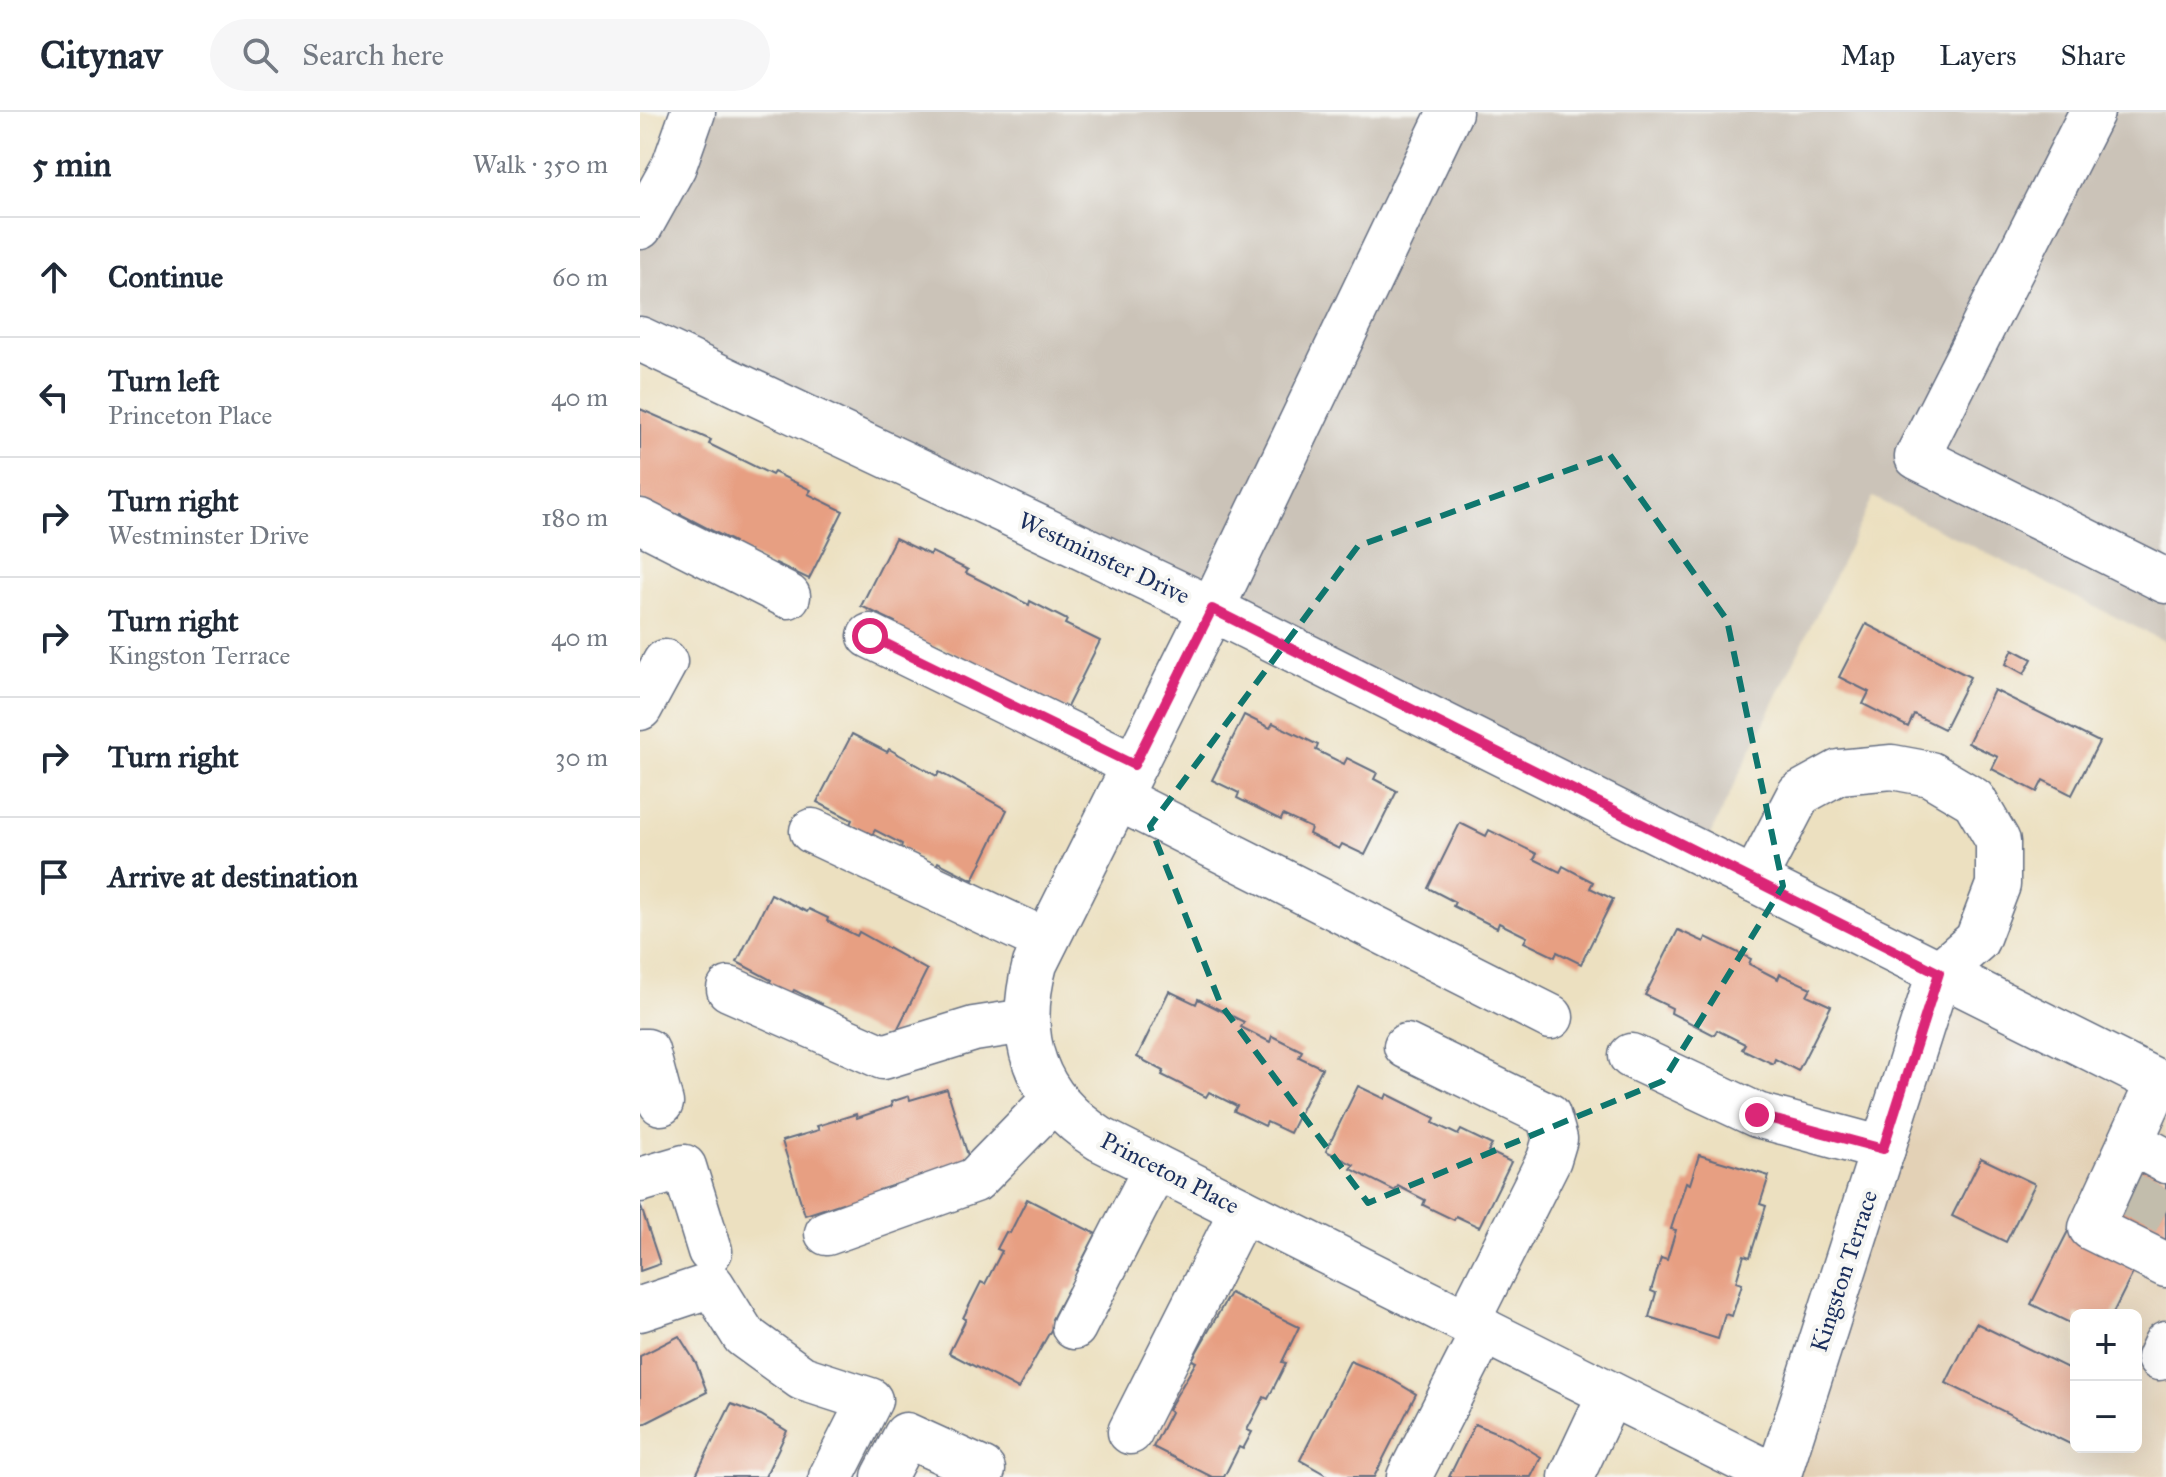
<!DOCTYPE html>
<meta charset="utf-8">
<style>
body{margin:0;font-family:"IM FELL Great Primer",serif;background:#f6f6f7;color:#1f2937}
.controls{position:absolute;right:24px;bottom:24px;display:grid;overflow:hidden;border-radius:12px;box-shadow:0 8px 32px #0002}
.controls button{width:72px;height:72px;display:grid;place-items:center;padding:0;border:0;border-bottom:2px solid #e0e1e3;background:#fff;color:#1f2937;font:40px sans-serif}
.stop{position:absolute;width:24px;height:24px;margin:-18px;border:6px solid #db2777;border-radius:50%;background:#fff}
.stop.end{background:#db2777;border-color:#fff;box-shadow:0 2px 8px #0008}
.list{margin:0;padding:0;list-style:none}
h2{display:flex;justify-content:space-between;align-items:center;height:104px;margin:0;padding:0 32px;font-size:34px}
h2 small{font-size:26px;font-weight:400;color:#747a83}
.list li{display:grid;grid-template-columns:52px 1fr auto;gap:24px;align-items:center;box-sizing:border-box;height:120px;padding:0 32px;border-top:2px solid #e0e1e3}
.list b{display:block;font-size:30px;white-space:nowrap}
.list p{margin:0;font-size:26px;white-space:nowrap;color:#747a83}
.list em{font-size:26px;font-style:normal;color:#747a83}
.icon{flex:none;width:44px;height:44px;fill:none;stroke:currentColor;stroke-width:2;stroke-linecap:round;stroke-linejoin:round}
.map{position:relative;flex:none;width:1526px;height:1365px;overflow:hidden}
header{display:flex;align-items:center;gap:48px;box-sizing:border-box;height:112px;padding:0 40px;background:#fff;border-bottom:2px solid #e0e1e3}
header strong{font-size:38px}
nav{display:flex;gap:44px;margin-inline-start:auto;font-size:28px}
.search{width:560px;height:72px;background:#f6f6f7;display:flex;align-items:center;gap:20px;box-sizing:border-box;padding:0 28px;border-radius:44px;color:#747a83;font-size:30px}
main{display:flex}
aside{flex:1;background:#fff}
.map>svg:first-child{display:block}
.built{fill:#e3d1b6;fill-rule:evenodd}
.industrial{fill:#cbc3b8}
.building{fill:#e79f82}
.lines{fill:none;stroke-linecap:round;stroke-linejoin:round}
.minor-tunnel{stroke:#c2bdac;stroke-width:44;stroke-dasharray:44 22;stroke-linecap:butt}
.minor-casing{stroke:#646d80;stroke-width:47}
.minor{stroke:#fff;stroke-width:44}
.route{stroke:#db2777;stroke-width:10}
.marked{fill:none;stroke:#0f766e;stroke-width:6;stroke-dasharray:16 10;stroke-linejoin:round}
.labels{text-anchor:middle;stroke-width:8;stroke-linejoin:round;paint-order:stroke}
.street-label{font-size:24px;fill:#1b2f5e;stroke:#f6f6f2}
</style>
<header>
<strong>Citynav</strong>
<div class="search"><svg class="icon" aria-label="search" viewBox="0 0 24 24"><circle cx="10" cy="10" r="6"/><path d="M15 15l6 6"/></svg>Search here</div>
<nav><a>Map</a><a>Layers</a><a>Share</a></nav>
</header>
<main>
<aside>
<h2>5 min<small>Walk · 350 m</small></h2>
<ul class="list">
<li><svg class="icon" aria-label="ahead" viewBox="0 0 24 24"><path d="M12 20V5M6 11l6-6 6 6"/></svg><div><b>Continue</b></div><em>60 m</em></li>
<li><svg class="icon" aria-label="left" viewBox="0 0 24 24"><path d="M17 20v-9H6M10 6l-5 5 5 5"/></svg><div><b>Turn left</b><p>Princeton Place</p></div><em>40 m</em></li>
<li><svg class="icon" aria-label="right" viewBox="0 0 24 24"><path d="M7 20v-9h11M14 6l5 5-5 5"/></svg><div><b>Turn right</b><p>Westminster Drive</p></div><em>180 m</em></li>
<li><svg class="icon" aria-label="right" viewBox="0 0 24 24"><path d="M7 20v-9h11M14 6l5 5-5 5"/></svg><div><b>Turn right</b><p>Kingston Terrace</p></div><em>40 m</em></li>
<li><svg class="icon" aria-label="right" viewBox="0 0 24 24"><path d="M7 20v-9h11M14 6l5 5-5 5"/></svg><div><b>Turn right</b></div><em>30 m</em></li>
<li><svg class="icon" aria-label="arrive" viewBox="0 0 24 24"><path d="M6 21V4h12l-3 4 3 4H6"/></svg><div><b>Arrive at destination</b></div></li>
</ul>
</aside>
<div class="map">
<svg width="1526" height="1365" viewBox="0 0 1526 1365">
<rect width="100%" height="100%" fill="#f6f6f2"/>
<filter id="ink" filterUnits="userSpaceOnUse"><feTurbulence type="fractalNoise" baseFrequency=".0125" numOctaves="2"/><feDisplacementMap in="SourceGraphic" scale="16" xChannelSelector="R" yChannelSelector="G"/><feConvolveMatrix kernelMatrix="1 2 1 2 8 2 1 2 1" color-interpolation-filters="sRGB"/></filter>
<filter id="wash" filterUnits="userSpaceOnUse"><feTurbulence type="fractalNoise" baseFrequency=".006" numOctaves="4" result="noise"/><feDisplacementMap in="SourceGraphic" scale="32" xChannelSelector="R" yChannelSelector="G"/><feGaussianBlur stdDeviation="1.8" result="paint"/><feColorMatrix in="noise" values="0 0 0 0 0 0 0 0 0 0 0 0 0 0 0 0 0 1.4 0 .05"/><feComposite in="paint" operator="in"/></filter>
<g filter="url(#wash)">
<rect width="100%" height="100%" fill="#ece0c0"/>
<path class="built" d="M1299 861 1526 974V1365H1138ZM1436 1203H1496V1335H1436Z"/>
<path class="industrial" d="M71 0H1526V530L1233 385 1061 742 0 227V115Z"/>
<g id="blocks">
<g class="building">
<path d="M0 297 71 328 69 332 132 363 134 360 171 378 168 382 203 399 169 467 136 451 134 455 92 434 94 430 40 402 38 407 0 388Z"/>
<path d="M255 426 290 443 292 440 328 458 326 461 389 493 390 489 427 508 425 512 460 529 426 597 297 532 295 536 252 515 255 510 221 494Z"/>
<path d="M1226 512 1330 565 1304 617 1274 602 1268 615 1223 592 1229 580 1199 565Z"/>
<path d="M1373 537 1392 547 1384 562 1366 552Z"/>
<path d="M1354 578 1459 630 1432 683 1403 668 1397 680 1352 657 1358 645 1328 631Z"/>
<path d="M604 603 630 616 633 611 678 633 676 638 704 652 707 646 737 661 734 667 757 679 725 743 702 732 699 737 669 722 671 716 643 703 641 708 597 686 599 681 572 668Z"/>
<path d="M212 622 247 640 249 637 297 664 299 660 367 698 333 768 298 750 296 754 261 736 262 732 235 718 232 723 210 712 212 708 177 690Z"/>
<path d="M820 711 846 724 849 718 897 742 894 747 920 760 923 754 953 770 950 776 973 787 941 852 917 840 915 845 884 830 887 825 859 811 857 816 813 794 815 790 788 776Z"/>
<path d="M131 782 167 800 169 797 188 806 187 809 217 824 219 820 287 858 252 928 180 896 182 892 154 878 151 883 129 872 131 868 97 850Z"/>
<path d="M1038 818 1064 830 1066 825 1111 847 1109 852 1138 867 1140 862 1171 876 1167 883 1191 894 1158 959 1135 947 1133 952 1102 937 1105 932 1077 918 1074 923 1031 901 1032 896 1005 883Z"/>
<path d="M529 879 556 892 558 887 604 910 601 915 630 930 632 924 662 939 659 945 682 956 650 1021 627 1010 625 1014 594 999 597 994 569 980 566 985 522 963 524 959 497 945Z"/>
<path d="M718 974 745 987 747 982 795 1006 793 1011 818 1023 821 1018 852 1033 848 1039 871 1050 839 1115 816 1104 814 1108 783 1093 785 1088 758 1074 755 1079 711 1057 714 1053 686 1039Z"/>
<path d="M307 977 330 1050 239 1078 241 1083 203 1095 202 1091 165 1103 142 1029 179 1018 177 1014 216 1002 217 1006 252 994 251 990 269 984 270 988Z"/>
<path d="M1059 1043 1129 1064 1120 1092 1126 1094 1110 1145 1104 1143 1096 1170 1102 1172 1092 1204 1085 1202 1078 1227 1009 1205 1016 1181 1011 1179 1021 1146 1027 1148 1036 1118 1031 1117 1046 1070 1050 1072Z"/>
<path d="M1341 1046 1395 1072 1366 1130 1312 1104Z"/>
<path d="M1500 1053 1526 1066V1147L1468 1117Z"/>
<path d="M387 1087 456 1122 437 1158 441 1159 431 1179 428 1177 412 1207 416 1209 378 1277 309 1241 326 1207 323 1206 341 1170 345 1172 362 1139 357 1137 366 1120 370 1121Z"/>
<path d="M0 1092 20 1152 0 1159Z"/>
<path d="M1428 1119 1497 1153 1472 1203H1436V1214L1391 1192Z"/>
<path d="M590 1181 659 1215 642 1250 646 1251 628 1287 624 1285 607 1318 612 1320 603 1337 599 1335 584 1365H572L513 1335 531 1300 528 1298 556 1250 552 1248Z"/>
<path d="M1336 1211 1436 1260V1335L1306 1271Z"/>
<path d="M39 1224 56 1251 67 1280 0 1314V1244Z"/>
<path d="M710 1249 744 1263 776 1282 734 1365H690L660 1348Z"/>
<path d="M91 1292 121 1303 147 1319 125 1365H55Z"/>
<path d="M835 1312 870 1326 901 1345 891 1365H809Z"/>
</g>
</g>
</g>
<g filter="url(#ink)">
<use href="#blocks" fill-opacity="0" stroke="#646d80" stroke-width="2"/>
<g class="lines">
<path class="minor-tunnel" d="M1486 1081 1526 1101"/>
<g class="minor-casing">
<g id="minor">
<path d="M810 0 572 497 395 852C375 926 394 985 460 1027L1137 1365"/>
<path d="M1452 0 1277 345 1526 469"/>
<path d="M0 115 34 54 53 0"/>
<path d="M0 227 572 497 1526 974"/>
<path d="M0 409 148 484"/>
<path d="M230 524 494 653"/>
<path d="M0 596 25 550"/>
<path d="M478 686 911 905"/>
<path d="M172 719 406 829"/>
<path d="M1114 768 1159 682 1199 660 1252 655 1290 662 1334 688 1358 729V773L1337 828 1299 861 1138 1365"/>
<path d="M89 877 243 945 334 917 386 909"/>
<path d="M766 934 908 1003 915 1027 909 1047 827 1210"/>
<path d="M0 939H7L21 991"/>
<path d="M991 944 1117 1003 1243 1037"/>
<path d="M1518 970 1451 1116 1526 1153"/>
<path d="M1491 1030 1526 1049"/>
<path d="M0 1068 44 1055 70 1139"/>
<path d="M187 1121 335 1068 414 987"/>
<path d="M0 1197 72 1173 104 1224 162 1266 230 1288 191 1365"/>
<path d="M434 1215 516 1055"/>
<path d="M1519 1246 1526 1231"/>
<path d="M490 1320 602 1098"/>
<path d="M244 1365 266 1323 343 1358"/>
<path d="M769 1365 844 1218"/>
<path d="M931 1365 970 1282"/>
</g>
</g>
<use href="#minor" class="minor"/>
</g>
</g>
<g class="lines" filter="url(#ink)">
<path class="route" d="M230 524 494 653 572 497 1299 861 1243 1037 1117 1003"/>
</g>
<path class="marked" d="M970 343 1087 508 1143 774 1023 969 728 1091 581 893 510 714 718 434Z"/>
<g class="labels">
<g class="street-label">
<text transform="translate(464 446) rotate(25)" y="8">Westminster Drive</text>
<text transform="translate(530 1061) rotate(27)" y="8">Princeton Place</text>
<text transform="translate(1204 1159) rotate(-72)" y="8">Kingston Terrace</text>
</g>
</g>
</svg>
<div class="controls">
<button>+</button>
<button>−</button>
</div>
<div class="stop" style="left:230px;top:524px"></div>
<div class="stop end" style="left:1117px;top:1003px"></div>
</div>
</main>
